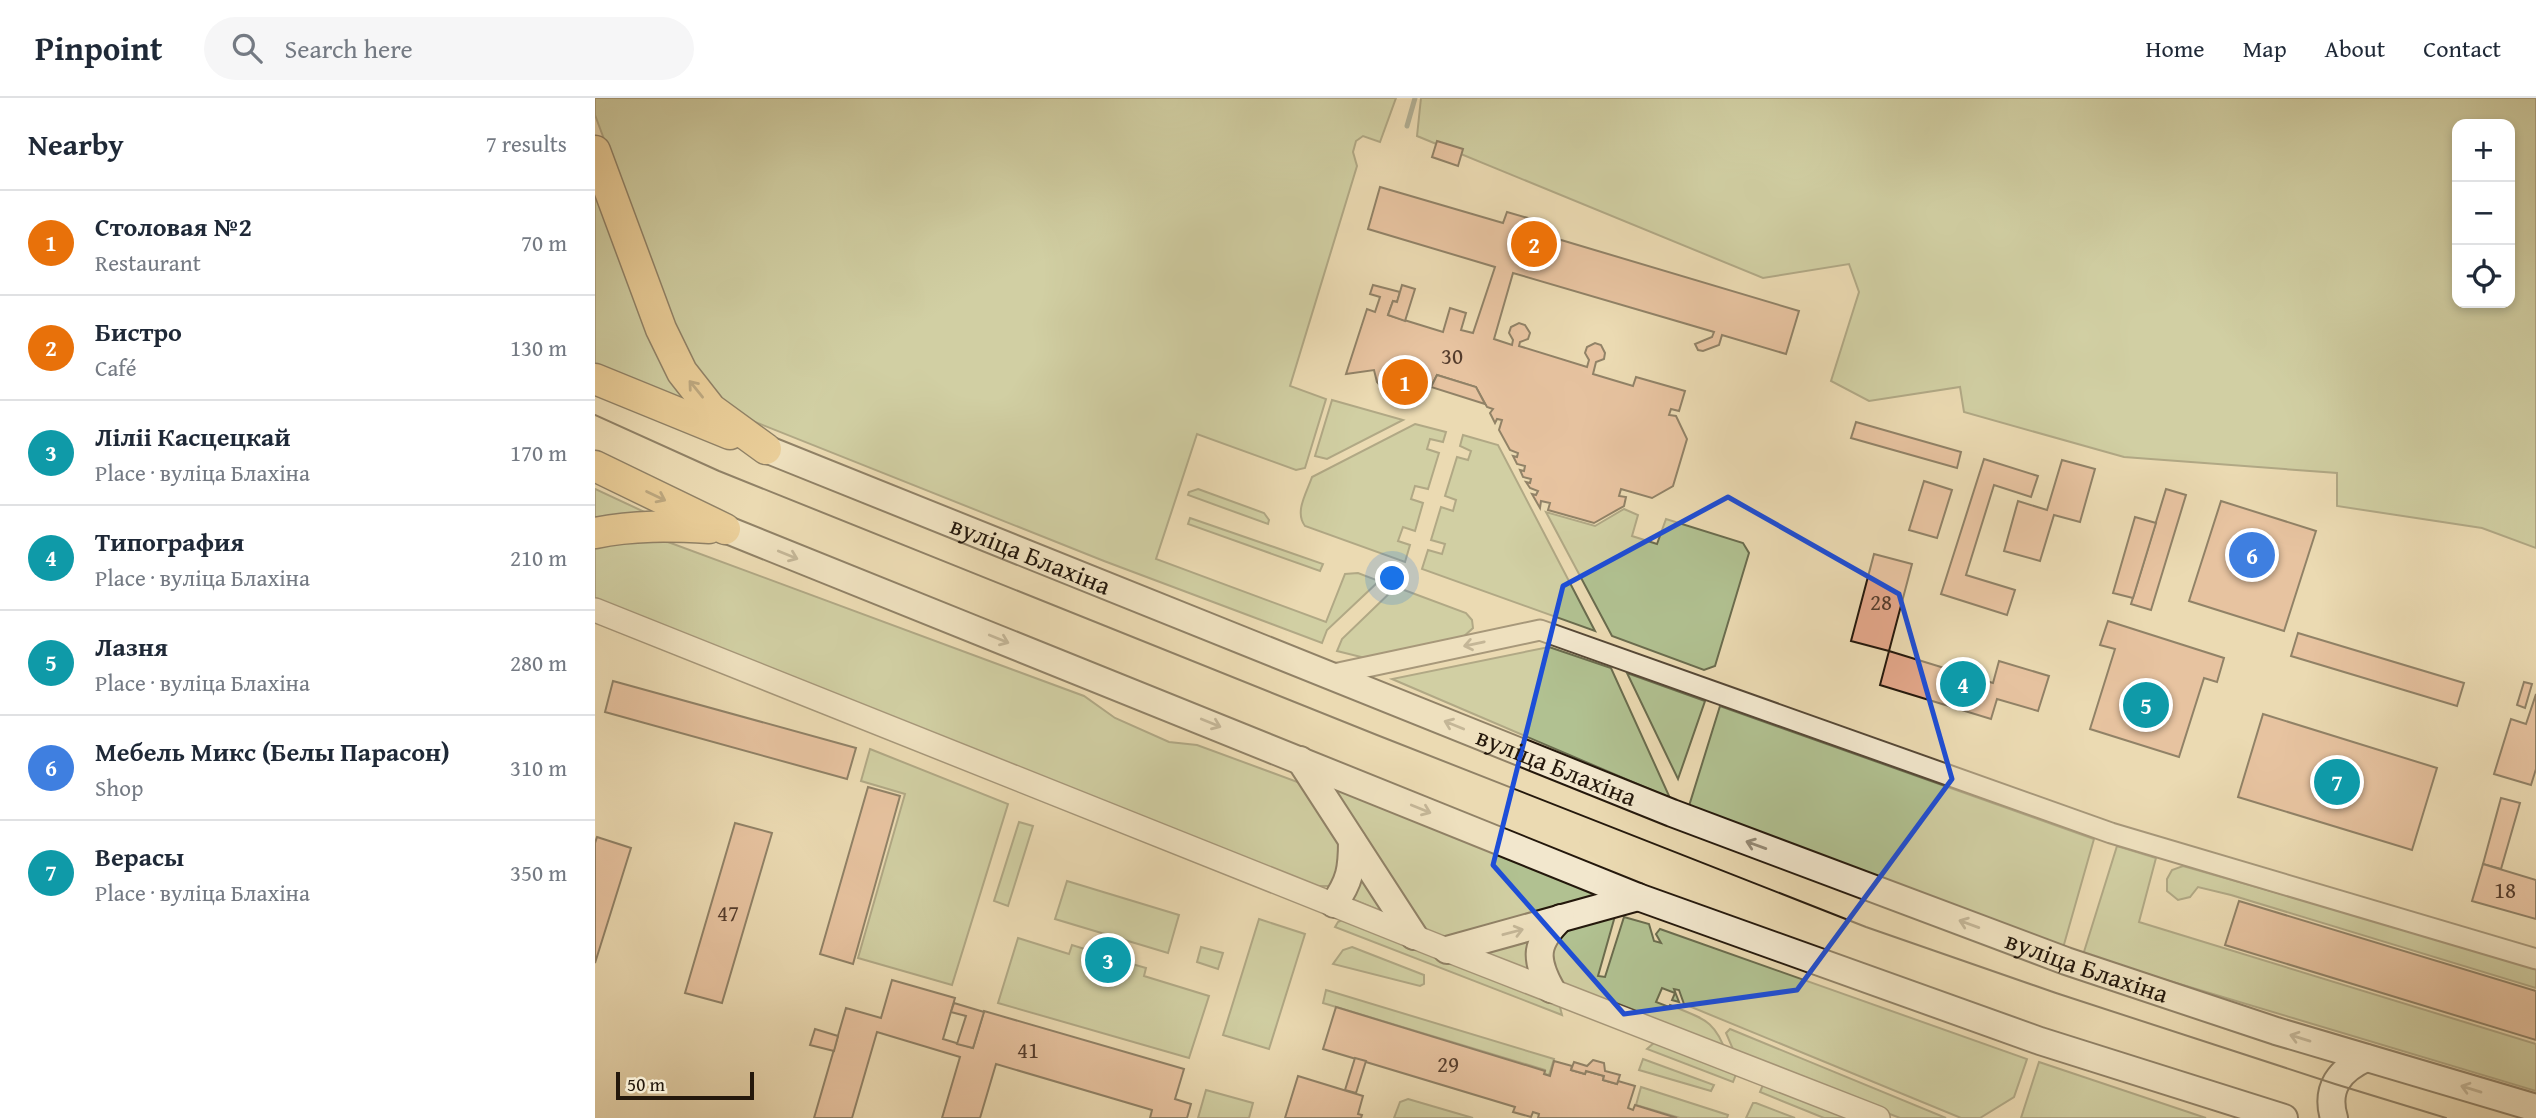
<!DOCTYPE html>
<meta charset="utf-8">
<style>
body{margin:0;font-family:"Gentium Book Plus",serif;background:#f6f6f7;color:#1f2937}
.controls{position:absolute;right:21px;top:21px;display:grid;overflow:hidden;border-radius:14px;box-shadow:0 4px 10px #0003}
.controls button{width:63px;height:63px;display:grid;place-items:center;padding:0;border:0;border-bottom:2px solid #e0e1e3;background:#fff;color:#1f2937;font:35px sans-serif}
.scale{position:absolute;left:21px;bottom:18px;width:138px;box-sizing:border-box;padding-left:7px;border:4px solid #24180c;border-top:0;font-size:19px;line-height:24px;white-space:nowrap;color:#24180c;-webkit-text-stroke:5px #f2e7cd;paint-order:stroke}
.you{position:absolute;left:798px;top:481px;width:24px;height:24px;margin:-18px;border:5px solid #fff;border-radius:50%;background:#1a73e8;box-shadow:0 0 0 10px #1a73e833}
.badge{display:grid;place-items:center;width:46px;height:46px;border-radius:50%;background:#ea580c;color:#fff;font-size:23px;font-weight:700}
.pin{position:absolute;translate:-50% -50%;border:4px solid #fff;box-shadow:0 2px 7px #0006}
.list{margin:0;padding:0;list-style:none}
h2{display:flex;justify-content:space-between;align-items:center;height:91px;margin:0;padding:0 28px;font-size:30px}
h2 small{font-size:23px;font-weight:400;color:#747a83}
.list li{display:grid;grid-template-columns:46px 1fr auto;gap:21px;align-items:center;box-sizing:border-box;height:105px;padding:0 28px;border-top:2px solid #e0e1e3}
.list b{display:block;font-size:26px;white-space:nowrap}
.list p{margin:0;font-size:23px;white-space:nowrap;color:#747a83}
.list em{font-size:23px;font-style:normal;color:#747a83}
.icon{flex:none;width:38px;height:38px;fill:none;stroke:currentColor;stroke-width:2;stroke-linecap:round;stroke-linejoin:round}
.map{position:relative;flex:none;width:1941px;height:1020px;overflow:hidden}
header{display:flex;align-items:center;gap:42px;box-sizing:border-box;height:98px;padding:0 35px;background:#fff;border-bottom:2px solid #e0e1e3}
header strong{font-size:33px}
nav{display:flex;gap:38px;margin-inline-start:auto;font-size:24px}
.search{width:490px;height:63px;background:#f6f6f7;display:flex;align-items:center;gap:18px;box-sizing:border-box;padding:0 24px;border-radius:38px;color:#747a83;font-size:26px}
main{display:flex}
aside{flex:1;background:#fff}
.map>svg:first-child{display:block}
.green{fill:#b1c191;stroke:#6a6c4e;stroke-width:2;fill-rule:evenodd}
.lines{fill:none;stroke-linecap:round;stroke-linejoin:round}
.stream{stroke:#6a796d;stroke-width:5}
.building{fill:#e3a78a;stroke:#24180c;stroke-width:2}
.minor-casing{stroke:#564836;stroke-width:23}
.tertiary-casing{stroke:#564836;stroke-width:26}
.secondary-casing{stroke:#24180c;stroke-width:30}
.primary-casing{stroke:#24180c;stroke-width:33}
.minor{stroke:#f2e7cd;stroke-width:19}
.tertiary{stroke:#f2e7cd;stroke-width:23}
.secondary{stroke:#f2e7cd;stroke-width:26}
.primary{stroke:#e6bd79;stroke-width:30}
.tram{stroke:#24180c;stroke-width:2}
.oneway{stroke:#856a42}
.oneway2{stroke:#958a76}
.marked{fill:none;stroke:#1d4ed8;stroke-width:5;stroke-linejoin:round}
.labels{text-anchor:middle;stroke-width:5;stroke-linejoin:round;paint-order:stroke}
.number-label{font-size:23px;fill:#543c2c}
.street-label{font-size:26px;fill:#24180c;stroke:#f2e7cd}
</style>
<header>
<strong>Pinpoint</strong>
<div class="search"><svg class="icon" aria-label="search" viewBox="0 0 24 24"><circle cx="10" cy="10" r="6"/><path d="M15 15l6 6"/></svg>Search here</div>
<nav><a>Home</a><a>Map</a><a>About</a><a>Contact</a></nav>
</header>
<main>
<aside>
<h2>Nearby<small>7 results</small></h2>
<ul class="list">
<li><span class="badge" style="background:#e8710a">1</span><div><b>Столовая №2</b><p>Restaurant</p></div><em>70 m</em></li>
<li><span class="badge" style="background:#e8710a">2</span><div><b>Бистро</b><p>Café</p></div><em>130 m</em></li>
<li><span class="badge" style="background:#0f9aa8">3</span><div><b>Ліліі Касцецкай</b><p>Place · вуліца Блахіна</p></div><em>170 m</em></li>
<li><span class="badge" style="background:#0f9aa8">4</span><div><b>Типография</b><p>Place · вуліца Блахіна</p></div><em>210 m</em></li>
<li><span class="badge" style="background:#0f9aa8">5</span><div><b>Лазня</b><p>Place · вуліца Блахіна</p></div><em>280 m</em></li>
<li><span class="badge" style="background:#3f7fe0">6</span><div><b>Мебель Микс (Белы Парасон)</b><p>Shop</p></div><em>310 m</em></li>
<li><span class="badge" style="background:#0f9aa8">7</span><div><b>Верасы</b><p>Place · вуліца Блахіна</p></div><em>350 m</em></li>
</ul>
</aside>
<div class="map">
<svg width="1941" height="1020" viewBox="0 0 1941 1020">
<rect width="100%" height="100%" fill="#ebdab2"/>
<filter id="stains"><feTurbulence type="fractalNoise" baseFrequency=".00286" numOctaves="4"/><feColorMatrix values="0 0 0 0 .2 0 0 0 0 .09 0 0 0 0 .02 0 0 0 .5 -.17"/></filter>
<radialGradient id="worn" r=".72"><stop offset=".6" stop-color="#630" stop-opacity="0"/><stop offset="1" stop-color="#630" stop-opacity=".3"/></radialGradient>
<g class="green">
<path d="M0 0H801L785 44 768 38 761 43 758 54 762 68 695 288 731 301 710 370 701 372 602 336 561 461 731 524 750 476 763 475 784 483 732 532 727 545 509 463 130 312 94 269 0 17Z"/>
<path d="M826 0H1941V450L1887 430 1742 408V375L1529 359 1369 314 1365 289 1274 303 1236 283 1264 194 1254 166 1168 180 822 38ZM1862 26H1915V205H1862Z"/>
<path d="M0 85 97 308 0 267Z"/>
<path d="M737 302 808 322 732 361 720 358Z"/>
<path d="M820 326 851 334 848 344 835 341 832 351 844 355 833 391 820 388 816 401 828 405 820 433 808 429 803 443 815 447 810 464 710 428C699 414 712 394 717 379Z"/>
<path d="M868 337 903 347 1000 533 827 471 833 452 847 456 850 446 836 442 846 409 858 413 861 402 850 398 862 359 873 362 876 353 865 348Z"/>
<path d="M0 391 56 417 0 427Z"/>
<path d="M603 391 669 415 674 422 673 426 593 397 594 394Z"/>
<path d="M1029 411 1043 417 1037 438 1062 446 1071 421 1148 445 1154 455 1120 568 1109 572 1017 538 951 414 1000 428Z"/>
<path d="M595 420 728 466 725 473 593 426Z"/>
<path d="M29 438 73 444 489 598 520 620 574 644 602 647 708 686 750 744 751 767 736 788H719L0 504V444Z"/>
<path d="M801 489 871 515 877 522 878 530 867 540 770 560 742 553 747 541Z"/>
<path d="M954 549 1016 570 1075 700 797 581Z"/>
<path d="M1032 575 1110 603 1083 681Z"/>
<path d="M1125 608 1499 741 1468 850 1094 708Z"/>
<path d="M275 651 413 706 357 887 263 860 310 696 266 683Z"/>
<path d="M738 688 1004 797 849 843 825 833Z"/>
<path d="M424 724 438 728 413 808 399 803Z"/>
<path d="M1522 748 1561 760 1544 824 1941 946V993L1488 857Z"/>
<path d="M1588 768 1941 869V890L1636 797 1603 789 1595 799 1583 802 1572 793V781L1577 772Z"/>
<path d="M767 769 798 818 750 798Z"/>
<path d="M472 783 584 817 573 855 460 821Z"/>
<path d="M1020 818 1003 878 1010 879 1029 819 1054 826 1059 843 1066 845 1061 836 1065 831 1432 961 1419 999 1385 1020H1366L1089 906 1084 892 1079 891 1084 904 1077 902 1080 895 1067 890 1061 904 1074 909 1075 907C1108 921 1120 921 1132 957L967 891 954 850 975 829Z"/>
<path d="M664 821 710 836 674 951 628 937Z"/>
<path d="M749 821 960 900 965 909 967 917 740 829 743 824Z"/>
<path d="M935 837 942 882 870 853Z"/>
<path d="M423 840 474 856 477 847 499 854 497 862 528 872 530 864 551 870 549 878 614 898 594 960 403 905Z"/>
<path d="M606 849 628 855 623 871 602 864Z"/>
<path d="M757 849 829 877V886L825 888 738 866 748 852Z"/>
<path d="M731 892 959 961 954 977 949 976 950 972 728 905Z"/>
<path d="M1135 931 1351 1020H1305L1140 956 1131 935Z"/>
<path d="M1060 944 1143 971 1138 984 1052 951Z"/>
<path d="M1048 961 1119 987 1116 993 1044 972Z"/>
<path d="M1444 964 1611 1020H1426Z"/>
<path d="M1170 982 1264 1020H1229L1165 994Z"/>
<path d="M1046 989 1133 1017 1132 1020H1085L1041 1007Z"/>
<path d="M611 992 658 1005 654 1020H603Z"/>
<path d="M813 1001 878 1020H799L805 1004Z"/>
<path d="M1158 1005H1161L1200 1020H1151Z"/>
</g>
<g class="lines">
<path class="stream" d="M812 28 820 0"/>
</g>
<g class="building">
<path d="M842 43 868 51 863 68 837 59Z"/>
<path d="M785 89 908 125 912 114 940 122 936 133 1204 213 1191 256 1127 237 1124 247 1108 253 1103 252 1100 246 1117 239 1119 234 918 175 899 241 917 247 918 242 914 235 916 229 924 225 930 227 935 235 933 241 925 244 924 248 992 269 994 262 990 255 992 249 1000 245 1006 247 1010 255 1009 261 1001 264 998 276 1038 288 1041 279 1090 293 1084 313 1076 311 1074 317 1081 318 1092 341 1078 388 1057 400 1026 391 1024 398 1031 399 1029 408 999 425 953 412 955 405 946 403 945 410 937 396 941 397 943 393 935 390 931 384 935 385 936 381 928 379 925 372 929 373 930 368 922 366 918 358 922 359 923 355 915 352 904 332 907 322 902 321 900 325 895 315 898 311 892 309 881 289 842 277 836 289 825 297 801 299 790 293 782 284 779 272 751 276 772 211 780 214 785 199 775 196 778 187 805 194 802 204 798 203 793 217 848 234 855 210 871 215 866 232 878 235 900 169 773 131Z"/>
<path d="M807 187 820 191 810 223 793 217 798 203 802 204Z"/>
<path d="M842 277 881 289 890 306 836 289Z"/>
<path d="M1261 324 1366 354 1362 370 1256 340Z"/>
<path d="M1389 361 1443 378 1436 399 1399 387 1371 477 1420 492 1412 517 1346 496Z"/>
<path d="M1467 362 1500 371 1485 424 1459 417 1445 463 1409 453 1423 403 1452 412Z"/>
<path d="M1329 383 1357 392 1342 440 1314 432Z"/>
<path d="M1571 391 1591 397 1556 512 1536 506Z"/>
<path d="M1626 403 1721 433 1689 533 1594 503Z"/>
<path d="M1540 419 1561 425 1538 500 1518 495Z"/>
<path d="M1279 456 1317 466 1294 553 1256 543Z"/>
<path d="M1513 523 1629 560 1622 584 1609 580 1584 659 1495 631 1520 551 1505 547Z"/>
<path d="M1703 535 1869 585 1862 608 1696 558Z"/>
<path d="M1294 553 1398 585 1404 563 1454 578 1443 613 1402 601 1396 621 1285 587Z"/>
<path d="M18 583 261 650 252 681 10 614Z"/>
<path d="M1929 584 1937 586 1930 610 1922 607Z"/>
<path d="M1941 596V671L1936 687 1899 676 1916 621 1931 626Z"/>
<path d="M1668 616 1842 670 1817 752 1643 699Z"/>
<path d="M273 689 305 698 258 866 225 856Z"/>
<path d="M1906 700 1925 705 1906 771 1888 766Z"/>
<path d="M140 725 177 735 127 905 90 895Z"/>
<path d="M2 739 36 750 0 865V745Z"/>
<path d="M1888 766 1941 782V821L1877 803Z"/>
<path d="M1644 803 1941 893V942L1630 847Z"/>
<path d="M297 882 360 900 348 941 378 950 389 913 589 971 580 1001 596 1006 592 1020H555L557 1012 401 966 385 1020H347L365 959 282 934 257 1020H219L251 910 286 920Z"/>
<path d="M359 905 389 914 378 950 362 946 371 918 356 914Z"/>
<path d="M741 909 950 973 949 976 955 978 959 963 977 968 976 972 990 976 991 973 1009 978 1008 982 1022 986 1023 983 1040 988 1033 1010 1038 1012 1040 1007 1082 1020H943L944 1016 938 1014 936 1019 918 1014 920 1009 728 951Z"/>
<path d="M220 931 243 938 239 953 215 947Z"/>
<path d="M760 960 771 963 761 995 750 992Z"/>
<path d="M998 962 1009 965 1010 973 1025 977 1022 986 1008 982 1009 978 991 973 990 976 976 972 979 964 992 968Z"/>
<path d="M703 978 768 998 763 1016 767 1017 766 1020H690Z"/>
</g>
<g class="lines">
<g class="minor-casing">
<path id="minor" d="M734 577 945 532 1516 735 1941 861"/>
</g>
<g class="tertiary-casing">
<path id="tertiary" d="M0 512 852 852 1283 1020"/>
</g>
<g class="secondary-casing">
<g id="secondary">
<path id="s1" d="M171 351 1077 715 1471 863 1681 933 1941 1010"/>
<path d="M130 431 1043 799 1445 943 1689 1020"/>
<path d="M705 662 819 838"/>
<path d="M739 806C755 783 757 771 757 743"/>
<path d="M852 852 1043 799"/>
<path d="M956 891C939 860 940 845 966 820"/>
<path d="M1739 1020C1730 990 1745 972 1771 960"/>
</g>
</g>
<g class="primary-casing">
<g id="primary">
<path d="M0 53 66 231 87 274 116 311 171 351"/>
<path d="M0 281 135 336"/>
<path d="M0 368 130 431"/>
<path d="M0 435C38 427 76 428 114 430"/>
</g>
</g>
<use href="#minor" class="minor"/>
<use href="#tertiary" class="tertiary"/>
<use href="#secondary" class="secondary"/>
<use href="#primary" class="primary"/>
<path class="tram" d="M0 317 124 373 782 637 1271 829 1461 895 1740 986 1851 1020"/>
</g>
<defs><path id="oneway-shaft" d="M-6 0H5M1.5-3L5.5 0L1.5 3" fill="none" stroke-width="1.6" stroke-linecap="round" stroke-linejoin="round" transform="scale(1.75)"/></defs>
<g class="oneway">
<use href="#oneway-shaft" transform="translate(101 291) rotate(-129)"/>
<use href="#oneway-shaft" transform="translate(61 398) rotate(26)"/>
</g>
<g class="oneway2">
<use href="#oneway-shaft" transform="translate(193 457) rotate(22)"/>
<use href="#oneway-shaft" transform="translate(404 541) rotate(22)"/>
<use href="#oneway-shaft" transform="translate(879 546) rotate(168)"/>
<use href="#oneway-shaft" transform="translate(616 625) rotate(22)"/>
<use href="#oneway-shaft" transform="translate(859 627) rotate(-158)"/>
<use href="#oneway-shaft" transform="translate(826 711) rotate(22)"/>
<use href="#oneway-shaft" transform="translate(1161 747) rotate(-160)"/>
<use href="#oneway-shaft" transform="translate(1374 826) rotate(-160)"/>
<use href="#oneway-shaft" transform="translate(918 834) rotate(-15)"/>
<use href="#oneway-shaft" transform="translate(1705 940) rotate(-163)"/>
<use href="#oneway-shaft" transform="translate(1876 991) rotate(-163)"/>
</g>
<path d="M0 0H1941V1020H0ZM1133 399 1304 496 1357 681 1202 892 1029 916 898 767 968 488Z" fill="#ebdab2" fill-opacity=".55" fill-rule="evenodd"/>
<path class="marked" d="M1133 399 1304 496 1357 681 1202 892 1029 916 898 767 968 488Z"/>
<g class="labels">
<g class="number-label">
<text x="857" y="266">30</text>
<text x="1286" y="512">28</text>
<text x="1910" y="800">18</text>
<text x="133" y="823">47</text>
<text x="433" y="960">41</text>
<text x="853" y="974">29</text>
</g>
<g class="street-label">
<text dy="9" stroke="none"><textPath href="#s1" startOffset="285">вуліца Блахіна</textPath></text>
<text dy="9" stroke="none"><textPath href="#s1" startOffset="852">вуліца Блахіна</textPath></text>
<text dy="9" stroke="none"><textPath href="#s1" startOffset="1419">вуліца Блахіна</textPath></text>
</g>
</g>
<rect width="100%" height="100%" filter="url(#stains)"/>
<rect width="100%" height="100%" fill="url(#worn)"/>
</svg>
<div class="controls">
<button>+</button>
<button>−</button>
<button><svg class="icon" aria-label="locate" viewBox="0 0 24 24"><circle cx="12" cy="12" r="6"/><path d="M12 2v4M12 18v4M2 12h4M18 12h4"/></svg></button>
</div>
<div class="scale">50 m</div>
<div class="you"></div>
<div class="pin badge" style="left:810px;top:284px;background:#e8710a">1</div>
<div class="pin badge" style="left:939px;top:146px;background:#e8710a">2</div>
<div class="pin badge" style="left:513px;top:862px;background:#0f9aa8">3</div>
<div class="pin badge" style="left:1368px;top:586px;background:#0f9aa8">4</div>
<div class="pin badge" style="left:1551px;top:607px;background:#0f9aa8">5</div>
<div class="pin badge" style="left:1657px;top:457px;background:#3f7fe0">6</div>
<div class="pin badge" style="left:1742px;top:684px;background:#0f9aa8">7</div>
</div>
</main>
